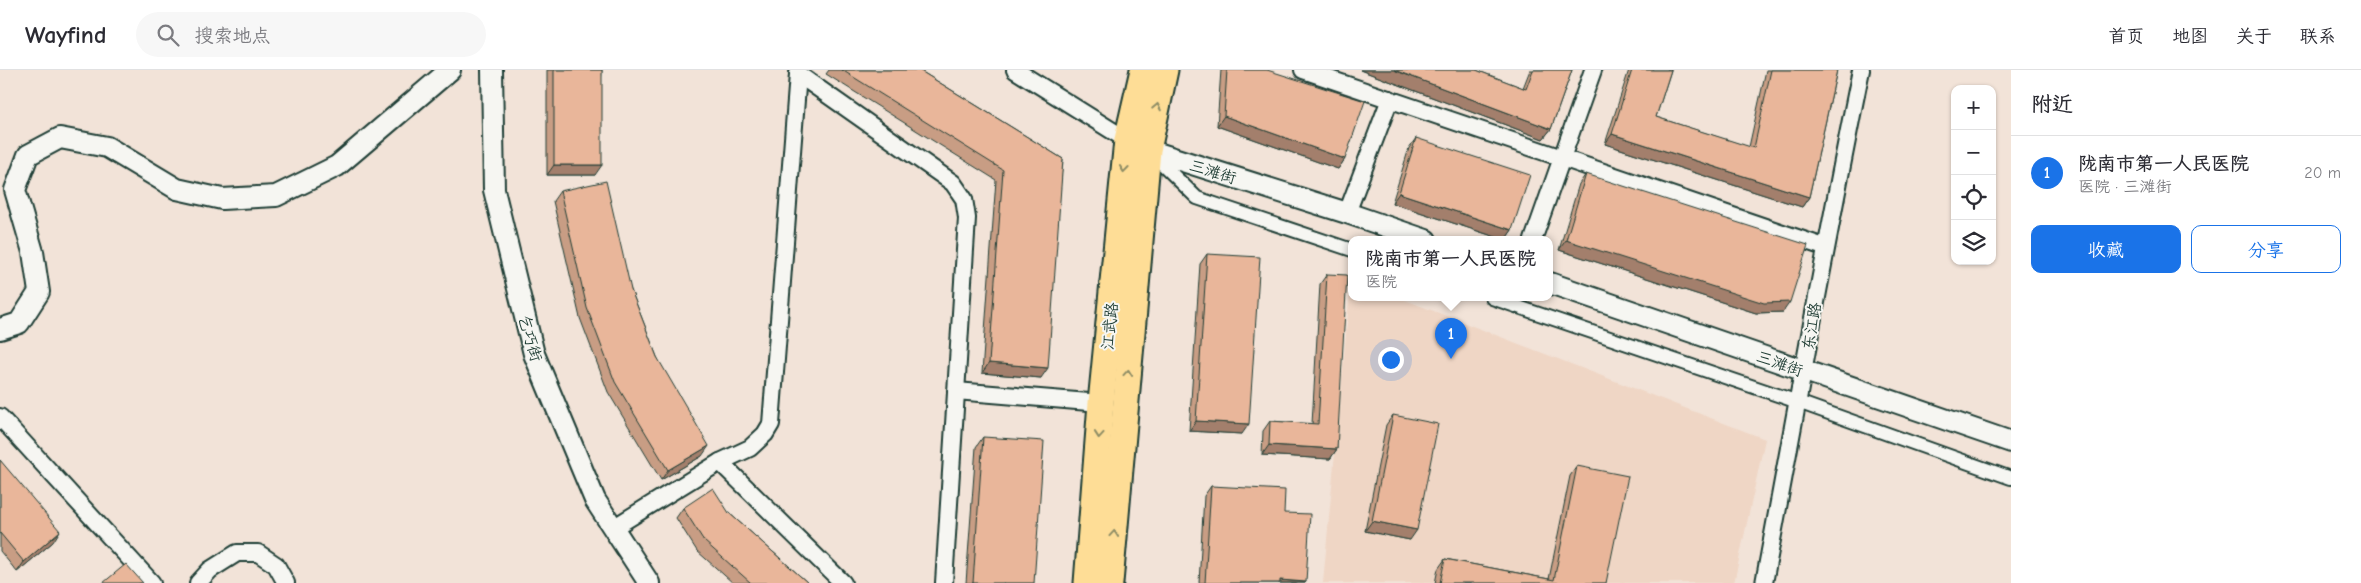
<!DOCTYPE html>
<html lang="zh">
<meta charset="utf-8">
<style>
body{margin:0;font-family:"Comic Neue","LXGW WenKai TC",sans-serif;background:#f7f7f7;color:#2b2b33}
.controls{position:absolute;right:15px;top:15px;display:grid;overflow:hidden;border-radius:10px;box-shadow:0 1px 4px #0004}
.controls button{width:45px;height:45px;display:grid;place-items:center;padding:0;border:0;border-bottom:1px solid #e1e1e2;background:#fff;color:#2b2b33;font:25px sans-serif}
.you{position:absolute;left:1390px;top:289px;width:18px;height:18px;margin:-12px;border:4px solid #fff;border-radius:50%;background:#1a73e8;box-shadow:0 0 0 8px #1a73e833}
.badge{display:grid;place-items:center;width:32px;height:32px;border-radius:50%;background:#1a73e8;color:#fff;font-size:16px;font-weight:700}
.pin{position:absolute;translate:-50% -41px;filter:drop-shadow(0 1px 2px #0008)}
.pin::after{content:'';position:absolute;top:26px;width:18px;height:15px;background:inherit;clip-path:polygon(0 0,100% 0,50% 100%)}
.popup{position:absolute;left:1348px;top:166px;width:205px;height:65px;box-sizing:border-box;display:grid;place-content:center;border-radius:10px;background:#fff;filter:drop-shadow(0 1px 4px #0005);font-size:16px;white-space:nowrap;color:#7c7c81}
.popup b{font-size:19px;color:#2b2b33}
.popup::after{content:'';position:absolute;left:50%;top:100%;margin-left:-10px;border:10px solid transparent;border-top-color:#fff}
.list{margin:0;padding:0;list-style:none}
h2{display:flex;justify-content:space-between;align-items:center;height:65px;margin:0;padding:0 20px;font-size:21px}
h2 small{font-size:16px;font-weight:400;color:#7c7c81}
.list li{display:grid;grid-template-columns:32px 1fr auto;gap:15px;align-items:center;box-sizing:border-box;height:75px;padding:0 20px;border-top:1px solid #e1e1e2}
.list b{display:block;font-size:19px;white-space:nowrap}
.list p{margin:0;font-size:16px;white-space:nowrap;color:#7c7c81}
.list em{font-size:16px;font-style:normal;color:#7c7c81}
.actions{display:flex;gap:10px;padding:15px 20px}
.actions a{flex:1;padding:11px 0;border:1px solid #1a73e8;border-radius:10px;text-align:center;font-size:18px;color:#1a73e8}
.actions .main{background:#1a73e8;color:#fff}
.icon{flex:none;width:28px;height:28px;fill:none;stroke:currentColor;stroke-width:2;stroke-linecap:round;stroke-linejoin:round}
.map{position:relative;flex:none;width:2011px;height:513px;overflow:hidden}
header{display:flex;align-items:center;gap:30px;box-sizing:border-box;height:70px;padding:0 25px;background:#fff;border-bottom:1px solid #e1e1e2}
header strong{font-size:24px}
nav{display:flex;gap:28px;margin-inline-start:auto;font-size:18px}
.search{width:350px;height:45px;background:#f7f7f7;display:flex;align-items:center;gap:12px;box-sizing:border-box;padding:0 18px;border-radius:28px;color:#7c7c81;font-size:19px}
main{display:flex}
aside{flex:1;background:#fff}
.map>svg:first-child{display:block}
.built{fill:#efd6c5}
.lines{fill:none;stroke-linecap:round;stroke-linejoin:round}
.pedestrian-casing{stroke:#1f3d34;stroke-width:16}
.minor-casing{stroke:#1f3d34;stroke-width:20}
.tertiary-casing{stroke:#1f3d34;stroke-width:24}
.primary-casing{stroke:#1f3d34;stroke-width:29}
.pedestrian{stroke:#f6f6f2;stroke-width:12}
.minor{stroke:#f6f6f2;stroke-width:16}
.tertiary{stroke:#f6f6f2;stroke-width:20}
.primary{stroke:#fedd96;stroke-width:25}
.wall{fill:#c89d84;stroke:#1f3d34}
.shaded-wall{fill:#a37f6c;stroke:#1f3d34}
.building{fill:#e9b69a;stroke:#1f3d34}
.oneway{stroke:#8e8d65}
.labels{text-anchor:middle;stroke-width:4;stroke-linejoin:round;paint-order:stroke}
.street-label{font-size:16px;fill:#1f3d34;stroke:#f6f6f2}
</style>
<header>
<strong>Wayfind</strong>
<div class="search"><svg class="icon" aria-label="search" viewBox="0 0 24 24"><circle cx="10" cy="10" r="6"/><path d="M15 15l6 6"/></svg>搜索地点</div>
<nav><a>首页</a><a>地图</a><a>关于</a><a>联系</a></nav>
</header>
<main>
<div class="map">
<svg width="2011" height="513" viewBox="0 0 2011 513">
<rect width="100%" height="100%" fill="#f2e3d8"/>
<filter id="ink" filterUnits="userSpaceOnUse"><feTurbulence type="fractalNoise" baseFrequency=".02" numOctaves="2"/><feDisplacementMap in="SourceGraphic" scale="10" xChannelSelector="R" yChannelSelector="G"/><feConvolveMatrix kernelMatrix="1 2 1 2 8 2 1 2 1" color-interpolation-filters="sRGB"/></filter>
<g filter="url(#ink)">
<path class="built" d="M1351 209 1352 228H1400L1765 369 1734 513H1323Z"/>
<g class="lines">
<g class="pedestrian-casing">
<g id="pedestrian">
<path d="M1152 84 1197 128 1352 180"/>
<path d="M1492 228 1798 332 2011 408"/>
</g>
</g>
<g class="minor-casing">
<g id="minor">
<path d="M1015 0 1127 70"/>
<path d="M1303 0 1824 177"/>
<path d="M798 4 953 113 964 129 967 148 944 513"/>
<path d="M1347 143 1390 29"/>
<path d="M1533 170 1593 0"/>
<path d="M956 321 1101 333"/>
<path d="M0 347 152 513"/>
<path d="M720 392 843 513"/>
<path d="M613 458 720 392 750 378 765 364 771 354 798 4"/>
<path d="M198 513 210 500 237 483H258L276 495 286 513"/>
<path d="M1764 513C1796 342 1826 171 1861 0"/>
</g>
</g>
<g class="tertiary-casing">
<g id="tertiary">
<path d="M492 0 494 120 534 284 595 430 649 513"/>
<path d="M1136 74 1148 80 1347 143 1426 170"/>
<path d="M1550 213 2011 372"/>
<path d="M0 259 19 253 39 222 33 182 15 120 28 85 60 68 107 77 177 119 222 129 276 126 337 96 450 0"/>
</g>
</g>
<g class="primary-casing">
<g id="primary">
<path d="M1087 513 1101 333 1127 70 1143 0"/>
<path d="M1110 513 1148 80 1165 0"/>
</g>
</g>
<use href="#pedestrian" class="pedestrian"/>
<use href="#minor" class="minor"/>
<use href="#tertiary" class="tertiary"/>
<use href="#primary" class="primary"/>
</g>
<g class="wall">
<path d="M547 0H602L595 105H547Z"/>
<path d="M829 0H919L1063 89 1041 308 982 303 996 110 826 4Z"/>
<path d="M1221 0H1267L1345 89 1338 99 1217 56Z"/>
<path d="M1360 0H1476L1523 18 1530 0H1572L1551 59 1543 69Z"/>
<path d="M1629 0H1671L1656 47 1749 77 1766 0H1837L1809 127 1802 137 1605 74Z"/>
<path d="M1416 68 1512 160 1505 170 1392 133 1409 78Z"/>
<path d="M1586 104 1783 242 1756 243 1559 180 1579 114Z"/>
<path d="M560 121 631 220 657 287 702 386 661 410 608 322 580 248 553 131Z"/>
<path d="M1207 184 1242 364 1189 361 1200 194Z"/>
<path d="M1327 204 1337 379 1330 389 1262 385 1263 361 1270 351 1312 354 1320 214Z"/>
<path d="M1393 345 1410 470 1365 461 1386 355Z"/>
<path d="M983 367 1034 513H966L976 377Z"/>
<path d="M0 390 53 472 17 502 0 481Z"/>
<path d="M1577 396 1606 513H1435L1438 499 1445 489 1549 509 1570 406Z"/>
<path d="M1211 416 1284 443 1306 512 1305 513H1199L1204 426Z"/>
<path d="M683 438 729 443 808 513H733L697 481 676 448Z"/>
</g>
<g class="shaded-wall">
<path d="M1360 0H1394L1551 59 1543 69Z"/>
<path d="M1224 46 1345 89 1338 99 1217 56Z"/>
<path d="M1612 64 1809 127 1802 137 1605 74Z"/>
<path d="M554 95H602L595 105H547Z"/>
<path d="M1399 123 1512 160 1505 170 1392 133Z"/>
<path d="M1566 170 1790 232 1783 242 1756 243 1559 180Z"/>
<path d="M989 293 1048 298 1041 308 982 303Z"/>
<path d="M1196 351 1249 354 1242 364 1189 361Z"/>
<path d="M1269 375 1337 379 1330 389 1262 385Z"/>
<path d="M709 376 702 386 661 410 668 400Z"/>
<path d="M1372 451 1417 460 1410 470 1365 461Z"/>
<path d="M60 461 53 472 17 502 24 492Z"/>
<path d="M1280 510 1306 512 1305 513H1278Z"/>
</g>
<g class="building">
<rect x="554" y="0" width="48" height="95"/>
<path d="M842 0H919L1063 89 1048 298 989 293 1003 100Z"/>
<path d="M1227 0H1267L1365 31 1345 89 1224 46Z"/>
<path d="M1394 0H1476L1526 19 1533 0H1572L1551 59Z"/>
<path d="M1632 0H1671L1656 47 1754 78 1771 0H1837L1809 127 1612 64Z"/>
<path d="M1416 68 1530 105 1512 160 1399 123Z"/>
<path d="M1586 104 1808 175 1790 232 1764 233 1566 170Z"/>
<path d="M606 111 631 220 657 287 709 376 668 400 615 312 587 238 560 121Z"/>
<path d="M1207 184 1260 187 1249 354 1196 351Z"/>
<path d="M1327 204 1347 205 1337 379 1269 375 1270 351 1318 354Z"/>
<path d="M1393 345 1438 354 1417 460 1372 451Z"/>
<path d="M983 367 1044 371 1034 513H973Z"/>
<path d="M0 390 60 461 24 492 0 463Z"/>
<path d="M1577 396 1628 406 1606 513H1440L1445 489 1554 510Z"/>
<path d="M1211 416 1285 420 1284 443 1310 444 1306 512 1280 510V513H1205Z"/>
<path d="M713 418 729 443 808 513H751L704 471 683 438Z"/>
<path d="M126 494 143 513H103Z"/>
</g>
<defs><path id="oneway-chevron" d="M-2-3.5L2.5 0L-2 3.5" fill="none" stroke-width="1.6" stroke-linecap="round" stroke-linejoin="round" transform="scale(1.25)"/></defs>
<g class="oneway">
<use href="#oneway-chevron" transform="translate(1157 37) rotate(-79)"/>
<use href="#oneway-chevron" transform="translate(1124 99) rotate(96)"/>
<use href="#oneway-chevron" transform="translate(1128 303) rotate(-85)"/>
<use href="#oneway-chevron" transform="translate(1099 365) rotate(95)"/>
<use href="#oneway-chevron" transform="translate(1114 464) rotate(-85)"/>
</g>
</g>
<g class="labels">
<g class="street-label">
<text transform="translate(1213 101) rotate(17)" y="6">三滩街</text>
<text transform="translate(1109 256) rotate(-84)" y="6">江武路</text>
<text transform="translate(1811 256) rotate(-81)" y="6">东江路</text>
<text transform="translate(531 268) rotate(74)" y="6">乞巧街</text>
<text transform="translate(1780 293) rotate(19)" y="6">三滩街</text>
</g>
</g>
</svg>
<div class="controls">
<button>+</button>
<button>−</button>
<button><svg class="icon" aria-label="locate" viewBox="0 0 24 24"><circle cx="12" cy="12" r="6"/><path d="M12 2v4M12 18v4M2 12h4M18 12h4"/></svg></button>
<button><svg class="icon" aria-label="layers" viewBox="0 0 24 24"><path d="M12 4l9 5-9 5-9-5zM3 14l9 5 9-5"/></svg></button>
</div>
<div class="you"></div>
<div class="pin badge" style="left:1451px;top:289px">1</div>
<div class="popup"><b>陇南市第一人民医院</b>医院</div>
</div>
<aside>
<h2>附近<small></small></h2>
<ul class="list">
<li><span class="badge">1</span><div><b>陇南市第一人民医院</b><p>医院 · 三滩街</p></div><em>20 m</em></li>
</ul>
<div class="actions"><a class="main">收藏</a><a>分享</a></div>
</aside>
</main>
